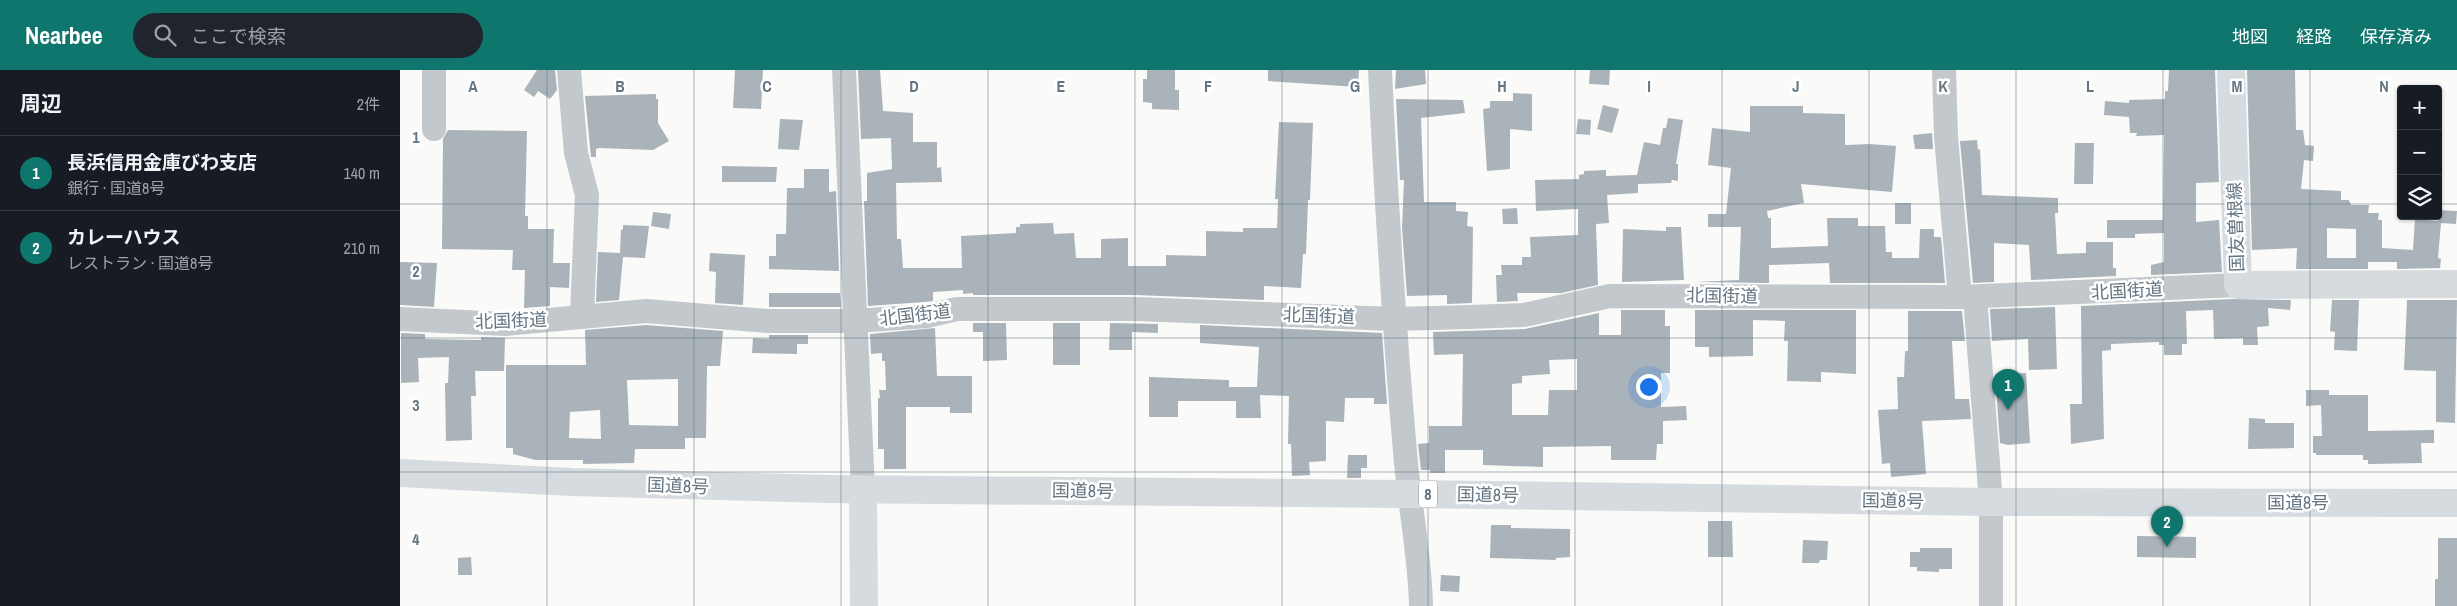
<!DOCTYPE html>
<html lang="ja">
<meta charset="utf-8">
<style>
body{margin:0;font-family:"Archivo Narrow","Noto Sans JP",sans-serif;background:#20242c;color:#f1f3f6}
.controls{position:absolute;right:15px;top:15px;display:grid;overflow:hidden;border-radius:5px;box-shadow:0 1px 4px #0004}
.controls button{width:45px;height:45px;display:grid;place-items:center;padding:0;border:0;border-bottom:1px solid #363941;background:#171b24;color:#f1f3f6;font:25px sans-serif}
.you{position:absolute;left:1248px;top:316px;width:18px;height:18px;margin:-12px;border:4px solid #fff;border-radius:50%;background:#1a73e8;box-shadow:0 0 0 8px #1a73e833}
.badge{display:grid;place-items:center;width:32px;height:32px;border-radius:50%;background:#0f766e;color:#fff;font-size:16px;font-weight:700}
.pin{position:absolute;translate:-50% -41px;filter:drop-shadow(0 1px 2px #0008)}
.pin::after{content:'';position:absolute;top:26px;width:18px;height:15px;background:inherit;clip-path:polygon(0 0,100% 0,50% 100%)}
.list{margin:0;padding:0;list-style:none}
h2{display:flex;justify-content:space-between;align-items:center;height:65px;margin:0;padding:0 20px;font-size:21px}
h2 small{font-size:16px;font-weight:400;color:#9ea1a6}
.list li{display:grid;grid-template-columns:32px 1fr auto;gap:15px;align-items:center;box-sizing:border-box;height:75px;padding:0 20px;border-top:1px solid #363941}
.list b{display:block;font-size:19px;white-space:nowrap}
.list p{margin:0;font-size:16px;white-space:nowrap;color:#9ea1a6}
.list em{font-size:16px;font-style:normal;color:#9ea1a6}
.icon{flex:none;width:28px;height:28px;fill:none;stroke:currentColor;stroke-width:2;stroke-linecap:round;stroke-linejoin:round}
.map{position:relative;flex:none;width:2057px;height:536px;overflow:hidden}
header{display:flex;align-items:center;gap:30px;box-sizing:border-box;height:70px;padding:0 25px;background:#0f766e;color:#fff}
header strong{font-size:24px}
nav{display:flex;gap:28px;margin-inline-start:auto;font-size:18px}
.search{width:350px;height:45px;background:#20242c;display:flex;align-items:center;gap:12px;box-sizing:border-box;padding:0 18px;border-radius:28px;color:#9ea1a6;font-size:19px}
main{display:flex}
aside{flex:1;background:#171b24}
.map>svg:first-child{display:block}
.building{fill:#aab3b9;fill-rule:evenodd}
.lines{fill:none;stroke-linecap:round;stroke-linejoin:round}
.minor{stroke:#c3c8cc;stroke-width:24}
.major{stroke:#d6dbdf;stroke-width:28}
.highway{stroke:#d6dbdf;stroke-width:28}
.grid{fill:none;stroke:#657683;stroke-width:1;stroke-opacity:0.55}
.labels{text-anchor:middle;stroke-width:5;stroke-linejoin:round;paint-order:stroke}
.shield{fill:#fff;stroke:#939fa8;stroke-width:1}
.shield-label{font-size:16px;font-weight:bold;fill:#657683}
.street-label{font-size:18px;fill:#657683;stroke:#fff}
.grid-label{font-size:16px;text-anchor:middle;font-weight:bold;fill:#657683;stroke:#fff;stroke-width:5;stroke-linejoin:round;paint-order:stroke}
</style>
<header>
<strong>Nearbee</strong>
<div class="search"><svg class="icon" aria-label="search" viewBox="0 0 24 24"><circle cx="10" cy="10" r="6"/><path d="M15 15l6 6"/></svg>ここで検索</div>
<nav><a>地図</a><a>経路</a><a>保存済み</a></nav>
</header>
<main>
<aside>
<h2>周辺<small>2件</small></h2>
<ul class="list">
<li><span class="badge">1</span><div><b>長浜信用金庫びわ支店</b><p>銀行 · 国道8号</p></div><em>140 m</em></li>
<li><span class="badge">2</span><div><b>カレーハウス</b><p>レストラン · 国道8号</p></div><em>210 m</em></li>
</ul>
</aside>
<div class="map">
<svg width="2057" height="536" viewBox="0 0 2057 536">
<rect width="100%" height="100%" fill="#fafaf8"/>
<g class="building">
<path d="M137 0H155L157 20 150 29 138 21 134 27 124 20Z"/>
<path d="M335 0H363L361 39 333 38Z"/>
<path d="M458 0H480L483 41 513 43V72H537V98L541 97 542 112 496 113 497 169H501L503 198H562L561 166 616 163V157H620V154L653 153 654 164 674 163 676 188H701V169L728 168V196H766V185L806 186V161L843 162V158H877L878 129H875L879 52 913 53 910 130H908L906 184H903L901 218 864 216V230L736 225H573V223L563 224V220L533 222V231L525 232 468 236 464 131H467V103L492 99 491 68 461 69Z"/>
<path d="M747 0H775V20H779V40L752 39V33L743 32V9H747Z"/>
<path d="M868 0H959L958 17 868 11Z"/>
<path d="M996 0H1025L1026 14 995 19Z"/>
<path d="M1190 0H1210L1209 15 1189 14Z"/>
<path d="M1769 0H1815L1819 112 1796 113V152L1819 150 1822 202 1751 205V195L1764 192V163L1735 164V168H1707V150H1763L1764 65 1736 66 1737 63H1730L1729 47 1704 45 1705 31 1729 33V30L1765 29V21H1768Z"/>
<path d="M1847 0H1895L1896 60H1903L1905 75 1914 76 1913 91 1904 90 1901 119 1941 121V130H1949L1951 135H1969L1968 143H1979L1978 150H1982V178L2013 180 2015 149 2038 151V140L2057 141 2056 154 2041 153 2038 188 2041 189 2040 198 1997 199V192H1968V199H1896L1897 178 1852 180ZM1927 158 1956 159V188H1927Z"/>
<path d="M1113 23 1132 24V61L1110 59V99L1087 101 1083 39 1090 38V31H1113Z"/>
<path d="M256 24V29H258V53L269 71 253 80 199 78 196 79V87H191L185 26Z"/>
<path d="M996 29 1063 30 1065 43 1021 48 1024 132H1056V141L1068 142 1067 156 1073 157 1072 233 1047 234V225L1007 226 1002 158 1004 110H1000Z"/>
<path d="M1203 35 1219 39 1212 63 1197 59Z"/>
<path d="M1350 36H1403V43L1445 44V75L1470 74 1496 76 1492 122 1401 114 1404 133 1367 141 1368 148H1371V178L1428 176 1427 148H1458V156H1485L1486 182H1492V188H1519L1520 159H1534V167H1541L1545 213H1430L1429 193 1369 195V213L1295 212 1339 210 1341 157H1308V144H1326L1331 98 1308 95 1312 58 1350 62Z"/>
<path d="M1268 48 1283 50 1276 94H1278V111L1272 110 1271 113 1238 114V123L1207 125 1209 153 1196 154 1198 215 1161 223H1117L1118 231 1097 232 1096 205H1102L1101 195H1122V187H1131L1130 167 1178 165V139L1136 141 1135 110 1179 109V105L1184 104V101L1206 100V106L1237 105 1244 72 1260 75 1263 58H1266Z"/>
<path d="M380 49 403 50 399 80 378 79Z"/>
<path d="M1178 49 1191 50 1190 65 1176 64Z"/>
<path d="M48 60 127 61 125 146H128V159H154L153 193H170L169 218 150 217V236L124 238 125 200H112L113 180 42 179 43 69Z"/>
<path d="M1532 63 1533 79H1515L1513 65Z"/>
<path d="M1577 70 1578 80 1580 79 1582 125 1658 128V143H1655L1657 184 1686 183V172H1713V198H1716V206L1631 210 1629 175 1594 173V212L1573 213 1560 71Z"/>
<path d="M1675 73H1694L1693 114H1674Z"/>
<path d="M322 96 377 97 376 112H322Z"/>
<path d="M404 99H429V122L436 121 439 201 369 199V186H376V164H386L387 118H404Z"/>
<rect x="1495" y="133" width="16" height="21"/>
<path d="M1117 138 1118 154H1103L1102 139Z"/>
<path d="M253 142 271 144 269 159 251 156Z"/>
<path d="M223 155 249 156 245 188 223 187 219 230 196 232 198 182 220 183 221 160 223 159Z"/>
<path d="M1266 157H1281L1284 210 1222 212 1223 159 1266 161Z"/>
<path d="M310 183 345 185 343 235 315 233 316 202 309 201Z"/>
<path d="M0 192 37 193 34 237 0 235Z"/>
<path d="M369 223H440L441 237H369Z"/>
<path d="M1832 229 1891 230 1890 240 1868 238 1869 256 1857 257 1858 275H1843V268L1814 269 1813 240 1786 241 1787 274H1782V285H1764V275H1759V272L1711 274V280L1702 281 1704 369 1671 374 1670 334H1682L1681 236Z"/>
<path d="M1932 230H1959L1957 281 1934 280 1935 262 1930 261Z"/>
<path d="M2007 230H2057L2055 353 2036 352V301L2004 300Z"/>
<path d="M1655 237 1657 299 1629 300 1628 269 1592 271 1590 239Z"/>
<path d="M1221 240H1265V256H1270V303H1261V337L1286 336 1287 350 1263 351V374H1257L1256 390H1211V376L1143 377V397L1083 395V380H1045V403H1030V400H1021L1018 374 1029 373V356H1062L1063 284 1034 285 1033 262 1125 259 1199 243V265H1221ZM1177 289V320H1149L1148 345H1112V314L1122 313V306L1150 304 1149 290Z"/>
<path d="M1295 240H1456V304L1421 302V312L1387 311 1388 271H1384L1385 251 1353 250V286L1309 287V277H1295Z"/>
<path d="M1508 241H1562L1565 271H1552L1555 329H1569L1571 349 1522 351 1526 404 1491 407 1490 393 1482 394 1478 340 1498 339 1497 307H1504L1505 281H1508Z"/>
<path d="M573 253H606L607 290 583 291V262H573Z"/>
<rect x="653" y="253" width="27" height="42"/>
<path d="M710 253 758 254V263L732 262V280H709Z"/>
<path d="M246 255 323 261 320 296H307L306 368H285V379H235L234 393 183 394V390H135L113 384V378H106V295H186L185 260ZM278 309V356L229 355 227 310ZM200 340 201 369 169 368 170 342Z"/>
<path d="M800 255 982 263 987 334H974V328H945L944 352 926 351V391L909 392 910 405 892 406 891 374H888L889 326 860 325 861 348H836V331H778V347H749V307L829 310V317H857L859 277 800 273Z"/>
<path d="M535 258 537 306H572V343H550V337H506V399H484V379H478V328H480L479 320H486L485 291H482V283L471 284 470 264Z"/>
<path d="M1 263 25 264V269L81 270V267L105 268 104 301H75L76 326H71L72 370 46 371 45 313H48L49 287 18 288 19 312 1 313Z"/>
<path d="M369 265H408V274H397V284L352 283 353 268 369 269Z"/>
<path d="M1626 303 1630 373 1608 375 1600 373 1595 304Z"/>
<path d="M1906 320H1929V325H1968V361L2034 360V373H2021L2022 393 1971 394H1968V390H1963V385H1916V383H1913V366H1922L1921 335 1906 336Z"/>
<path d="M1849 348 1865 349V353H1894V378L1848 379Z"/>
<path d="M948 385H967V398H961V408H947Z"/>
<path d="M1308 451H1332L1333 487H1308Z"/>
<path d="M1091 455H1111V458L1170 459V487L1156 488V490L1090 488Z"/>
<path d="M1737 466 1796 467V488L1737 487Z"/>
<path d="M2038 468H2057V536H2035V509H2038Z"/>
<path d="M1403 470 1428 471 1427 490H1420L1419 493H1402Z"/>
<path d="M1520 478H1552V499H1539V502L1517 501V497H1510V482H1520Z"/>
<path d="M71 487 72 505H58V488Z"/>
<path d="M1041 505 1060 506 1059 522 1040 521Z"/>
</g>
<g class="lines">
<g class="minor">
<path d="M34 0V59"/>
<path d="M169 0 176 83 187 125 182 247"/>
<path d="M444 0 463 419"/>
<path d="M980 0C986 127 994 255 1005 382 1009 433 1020 484 1021 536"/>
<path d="M1544 0 1546 67 1560 227"/>
<path d="M1575 227 1591 432V536"/>
<path d="M0 249 106 254 246 241 368 251H455L527 246 557 239H736L994 249 1070 247 1124 245 1210 226 1560 227 1838 215"/>
</g>
<g class="major">
<path d="M1831 0 1838 215 2057 214"/>
<path d="M463 419 464 536"/>
</g>
<path class="highway" d="M0 403 172 412 429 419 1008 424 1591 432 2057 433"/>
</g>
<path class="grid" d="M147 0V536M294 0V536M441 0V536M588 0V536M735 0V536M882 0V536M1028 0V536M1175 0V536M1322 0V536M1469 0V536M1616 0V536M1763 0V536M1910 0V536M0 134H2001M2038 134H2057M0 268H2057M0 402H2057"/>
<g class="labels">
<rect class="shield" x="1019" y="410.5" width="18" height="27" rx="4"/>
<g class="shield-label">
<text x="1028" y="430">8</text>
</g>
<g class="street-label">
<text transform="translate(1836 157) rotate(-92)" y="6">国友曽根線</text>
<text transform="translate(1727 221) rotate(-3)" y="6">北国街道</text>
<text transform="translate(1322 226) rotate(1)" y="6">北国街道</text>
<text transform="translate(515 245) rotate(-7)" y="6">北国街道</text>
<text transform="translate(919 246) rotate(2)" y="6">北国街道</text>
<text transform="translate(111 251) rotate(-2)" y="6">北国街道</text>
<text transform="translate(278 416) rotate(2)" y="6">国道8号</text>
<text transform="translate(683 421) rotate(1)" y="6">国道8号</text>
<text transform="translate(1088 425) rotate(1)" y="6">国道8号</text>
<text transform="translate(1493 431) rotate(1)" y="6">国道8号</text>
<text x="1898" y="439">国道8号</text>
</g>
</g>
<g class="grid-label">
<text x="73" y="22">A</text>
<text x="220" y="22">B</text>
<text x="367" y="22">C</text>
<text x="514" y="22">D</text>
<text x="661" y="22">E</text>
<text x="808" y="22">F</text>
<text x="955" y="22">G</text>
<text x="1102" y="22">H</text>
<text x="1249" y="22">I</text>
<text x="1396" y="22">J</text>
<text x="1543" y="22">K</text>
<text x="1690" y="22">L</text>
<text x="1837" y="22">M</text>
<text x="1984" y="22">N</text>
<text x="16" y="73">1</text>
<text x="16" y="207">2</text>
<text x="16" y="341">3</text>
<text x="16" y="475">4</text>
</g>
</svg>
<div class="controls">
<button>+</button>
<button>−</button>
<button><svg class="icon" aria-label="layers" viewBox="0 0 24 24"><path d="M12 4l9 5-9 5-9-5zM3 14l9 5 9-5"/></svg></button>
</div>
<div class="you"></div>
<div class="pin badge" style="left:1608px;top:340px">1</div>
<div class="pin badge" style="left:1767px;top:477px">2</div>
</div>
</main>
